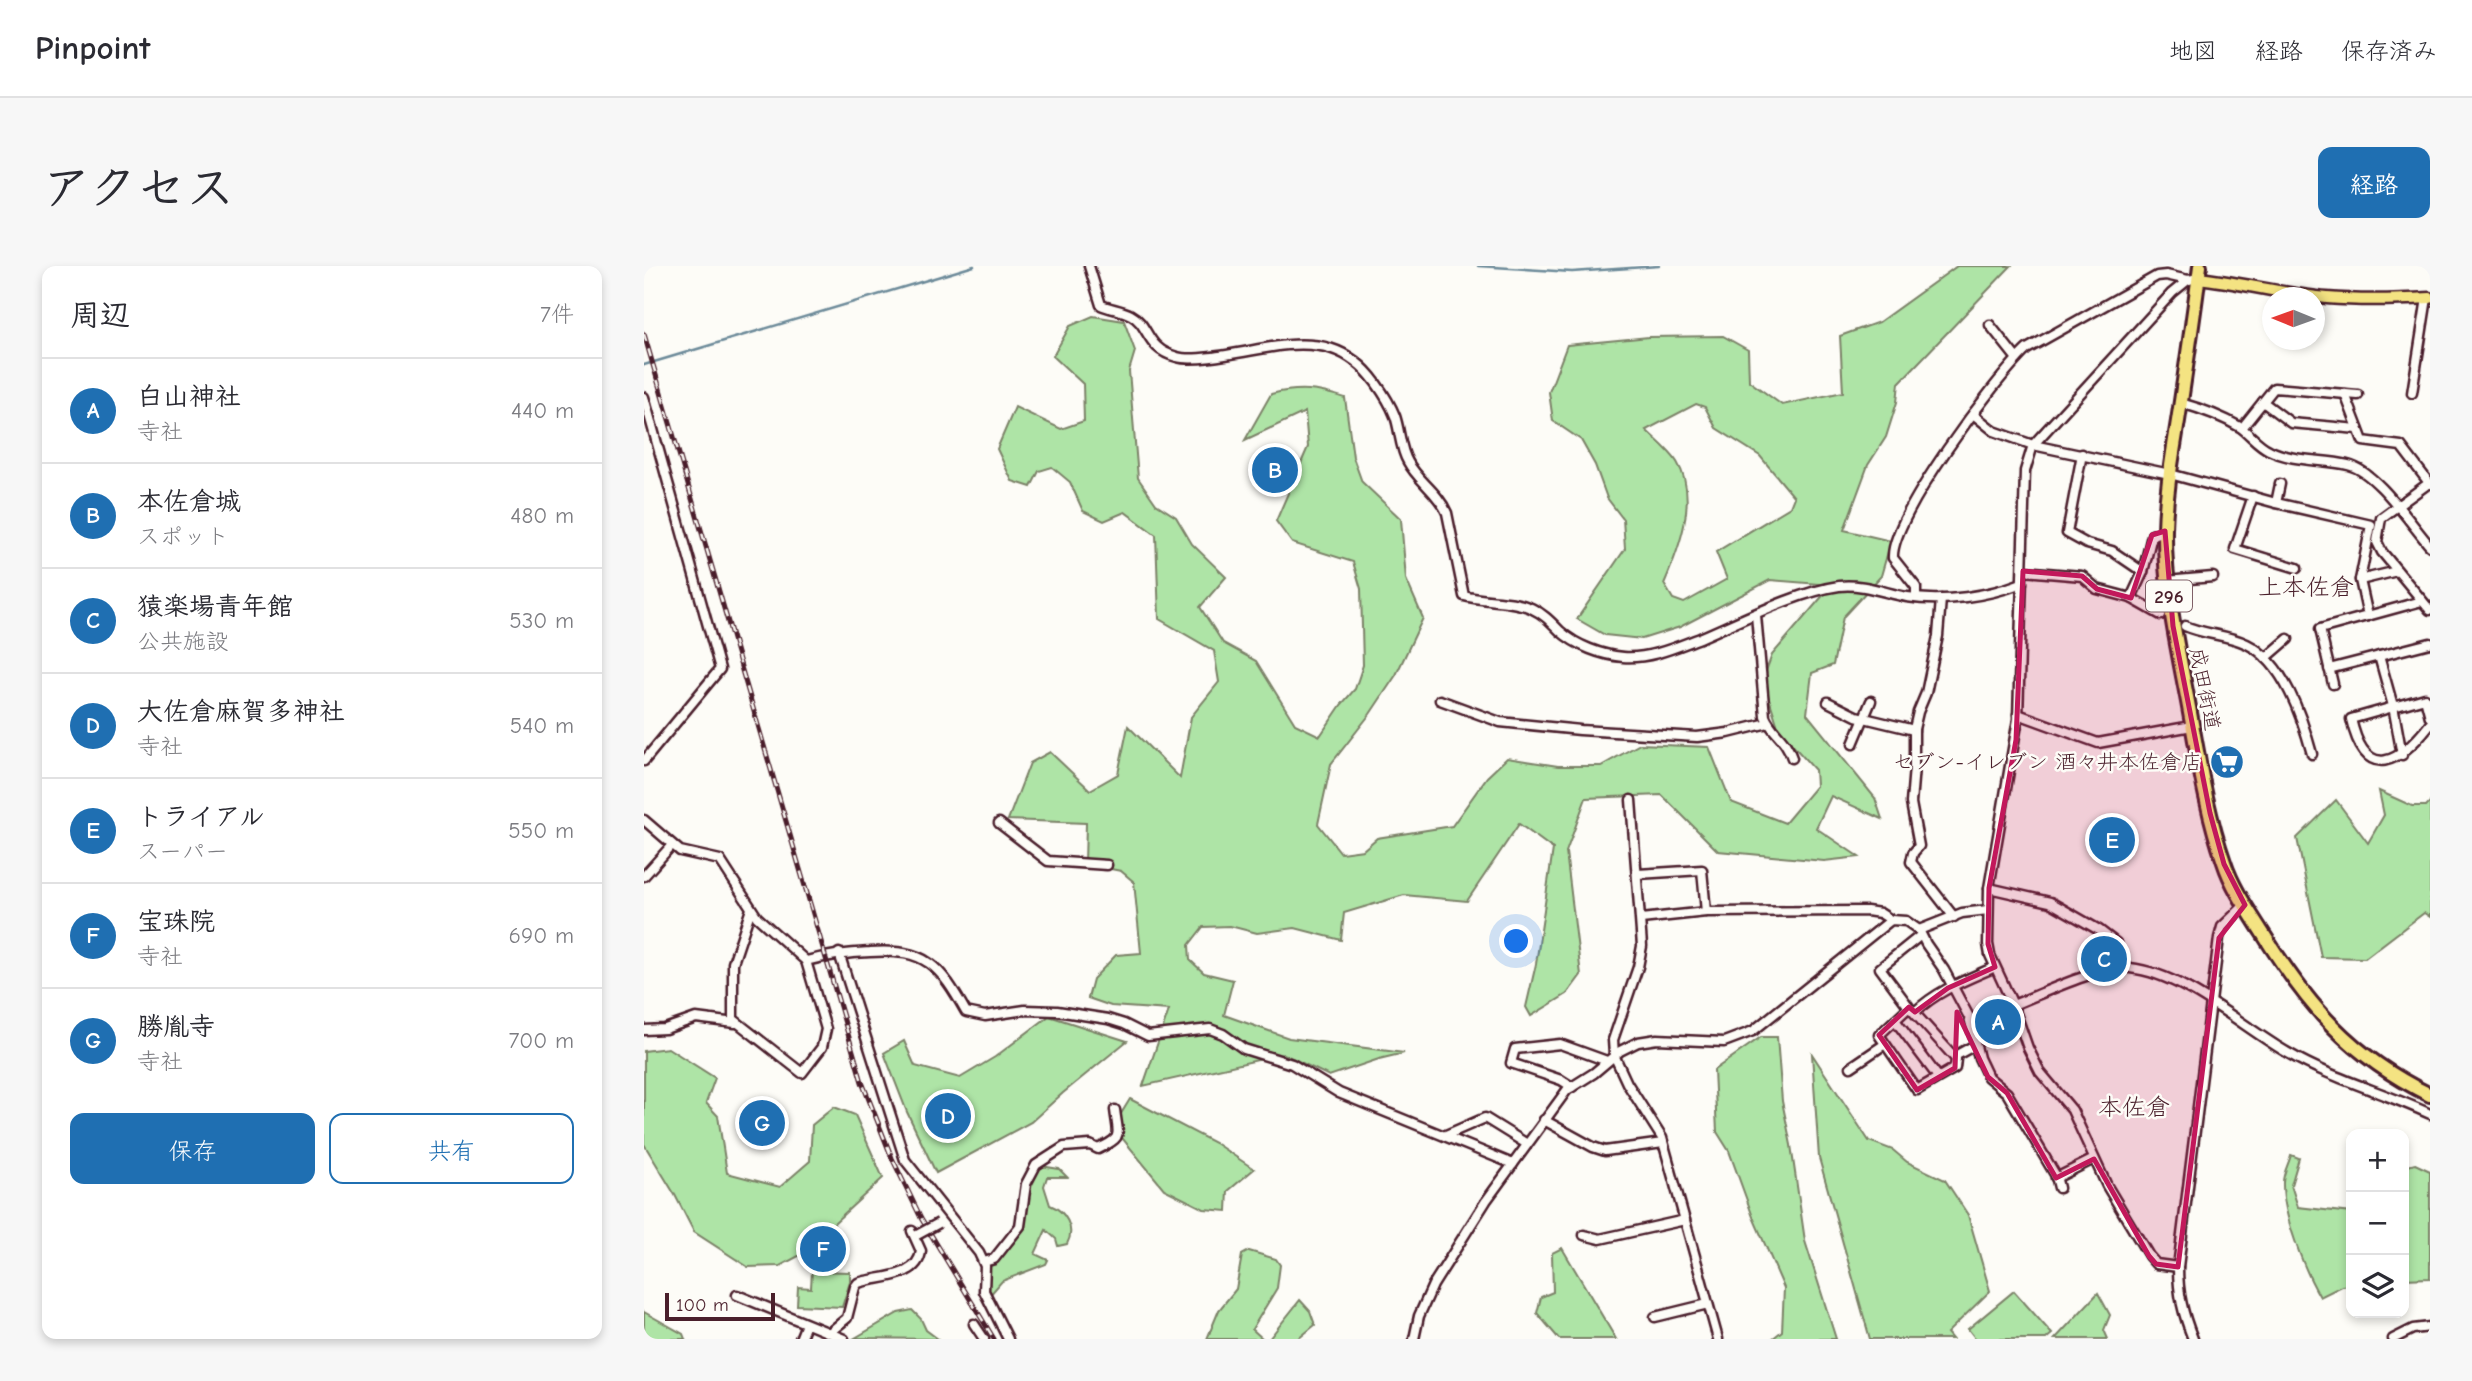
<!DOCTYPE html>
<html lang="ja">
<meta charset="utf-8">
<style>
body{margin:0;font-family:"Comic Neue","Klee One",sans-serif;background:#f7f7f7;color:#2b2b33}
.controls{position:absolute;right:21px;bottom:21px;display:grid;overflow:hidden;border-radius:14px;box-shadow:0 4px 10px #0003}
.controls button{width:63px;height:63px;display:grid;place-items:center;padding:0;border:0;border-bottom:2px solid #e1e1e2;background:#fff;color:#2b2b33;font:35px sans-serif}
.compass{position:absolute;left:1618px;top:21px;width:63px;height:63px;border-radius:50%;background:#fff;box-shadow:0 4px 10px #0003;rotate:271deg}
.scale{position:absolute;left:21px;bottom:18px;width:110px;box-sizing:border-box;padding-left:7px;border:4px solid #4a1f2b;border-top:0;font-size:19px;line-height:24px;white-space:nowrap;color:#4a1f2b;-webkit-text-stroke:5px #fdfcf7;paint-order:stroke}
.you{position:absolute;left:873px;top:676px;width:24px;height:24px;margin:-18px;border:5px solid #fff;border-radius:50%;background:#1a73e8;box-shadow:0 0 0 10px #1a73e833}
.badge{display:grid;place-items:center;width:46px;height:46px;border-radius:50%;background:#1f6fb2;color:#fff;font-size:23px;font-weight:700}
.pin{position:absolute;translate:-50% -50%;border:4px solid #fff;box-shadow:0 2px 7px #0006}
.list{margin:0;padding:0;list-style:none}
h2{display:flex;justify-content:space-between;align-items:center;height:91px;margin:0;padding:0 28px;font-size:30px}
h2 small{font-size:23px;font-weight:400;color:#7c7c81}
.list li{display:grid;grid-template-columns:46px 1fr auto;gap:21px;align-items:center;box-sizing:border-box;height:105px;padding:0 28px;border-top:2px solid #e1e1e2}
.list b{display:block;font-size:26px;white-space:nowrap}
.list p{margin:0;font-size:23px;white-space:nowrap;color:#7c7c81}
.list em{font-size:23px;font-style:normal;color:#7c7c81}
.actions{display:flex;gap:14px;padding:21px 28px}
.actions a{flex:1;padding:16px 0;border:2px solid #1f6fb2;border-radius:14px;text-align:center;font-size:24px;color:#1f6fb2}
.actions .main{background:#1f6fb2;color:#fff}
.icon{flex:none;width:38px;height:38px;fill:none;stroke:currentColor;stroke-width:2;stroke-linecap:round;stroke-linejoin:round}
.map{position:relative;flex:none;width:1786px;height:1073px;overflow:hidden;border-radius:14px}
header{display:flex;align-items:center;gap:42px;box-sizing:border-box;height:98px;padding:0 35px;background:#fff;border-bottom:2px solid #e1e1e2}
header strong{font-size:33px}
nav{display:flex;gap:38px;margin-inline-start:auto;font-size:24px}
.intro{display:flex;align-items:center;justify-content:space-between;box-sizing:border-box;height:168px;padding:0 42px}
h1{margin:0;font-size:49px}
.button{padding:18px 32px;border-radius:14px;background:#1f6fb2;color:#fff;font-size:24px;font-weight:700}
main{display:flex;gap:42px;padding:0 42px}
aside{flex:1;background:#fff;border-radius:14px;box-shadow:0 4px 10px #0003}
.map>svg:first-child{display:block}
.green{fill:#aee4a6;stroke:#7c8268;stroke-width:2;fill-rule:evenodd}
.lines{fill:none;stroke-linecap:round;stroke-linejoin:round}
.stream{stroke:#6c8a99;stroke-width:2.5}
.minor-casing{stroke:#4a1f2b;stroke-width:13}
.major-casing{stroke:#4a1f2b;stroke-width:15}
.highway-casing{stroke:#4a1f2b;stroke-width:18}
.minor{stroke:#fdfcf7;stroke-width:8}
.major{stroke:#f4e382;stroke-width:10}
.highway{stroke:#f4e382;stroke-width:12}
.rail-casing{stroke:#4a1f2b;stroke-width:5}
.rail{stroke:#fdfcf7;stroke-width:2.5;stroke-dasharray:8;stroke-linecap:butt}
.minor-bridge-casing{stroke:#4a1f2b;stroke-width:13;stroke-linecap:butt}
.minor-bridge{stroke:#fdfcf7;stroke-width:8}
.marked{fill:#c2185b;fill-opacity:0.2;stroke:#c2185b;stroke-width:5;stroke-linejoin:round}
.labels{text-anchor:middle;stroke-width:5;stroke-linejoin:round;paint-order:stroke}
.shield{fill:#fdfcf7;stroke:#806168;stroke-width:2}
.shield-label{font-size:19px;font-weight:bold;fill:#4a1f2b}
.street-label{font-size:21px;fill:#4a1f2b;stroke:#fdfcf7}
.poi-label{font-size:21px;fill:#4a1f2b;stroke:#fdfcf7;text-anchor:end}
.quarter-label{font-size:24px;fill:#4a1f2b;stroke:#fdfcf7}
</style>
<header>
<strong>Pinpoint</strong>
<nav><a>地図</a><a>経路</a><a>保存済み</a></nav>
</header>
<div class="intro"><h1>アクセス</h1><a class="button">経路</a></div>
<main>
<aside>
<h2>周辺<small>7件</small></h2>
<ul class="list">
<li><span class="badge">A</span><div><b>白山神社</b><p>寺社</p></div><em>440 m</em></li>
<li><span class="badge">B</span><div><b>本佐倉城</b><p>スポット</p></div><em>480 m</em></li>
<li><span class="badge">C</span><div><b>猿楽場青年館</b><p>公共施設</p></div><em>530 m</em></li>
<li><span class="badge">D</span><div><b>大佐倉麻賀多神社</b><p>寺社</p></div><em>540 m</em></li>
<li><span class="badge">E</span><div><b>トライアル</b><p>スーパー</p></div><em>550 m</em></li>
<li><span class="badge">F</span><div><b>宝珠院</b><p>寺社</p></div><em>690 m</em></li>
<li><span class="badge">G</span><div><b>勝胤寺</b><p>寺社</p></div><em>700 m</em></li>
</ul>
<div class="actions"><a class="main">保存</a><a>共有</a></div>
</aside>
<div class="map">
<svg width="1786" height="1073" viewBox="0 0 1786 1073">
<rect width="100%" height="100%" fill="#fdfcf7"/>
<filter id="ink" filterUnits="userSpaceOnUse"><feTurbulence type="fractalNoise" baseFrequency=".0143" numOctaves="2"/><feDisplacementMap in="SourceGraphic" scale="14" xChannelSelector="R" yChannelSelector="G"/><feConvolveMatrix kernelMatrix="1 2 1 2 8 2 1 2 1" color-interpolation-filters="sRGB"/></filter>
<g filter="url(#ink)">
<g class="green">
<path d="M1313 0H1367L1255 117 1253 136 1242 171 1224 199 1200 264 1247 275 1237 310 1199 351 1189 399 1168 407 1163 448 1231 532 1238 553 1187 530 1172 562 1215 591 1180 595 1074 585 1018 529 942 532 922 586 937 709 923 728 887 750 882 741 892 698 909 583 875 558 823 635 760 629 700 647 697 674 651 662 613 667 586 660 559 661 545 679 546 694 560 707 589 714 580 749 645 772 760 787 735 793 685 810 640 788 499 820 525 744 467 740 444 732 449 713 472 689 497 687 490 616 477 605 441 598 442 557 364 554 386 497 406 486 446 524 474 508 484 460 536 512 547 451 575 416 570 385 515 353 512 269 481 246 460 255 439 245 426 216 408 201 395 205 387 221 368 215 353 183 371 141 417 163 440 155 439 118 409 90 426 60 449 50 480 55 491 85 485 105 494 212 512 238 532 251 548 278 582 311 556 341 579 377 612 395 651 458 676 470 697 439 711 423 719 399 717 323 709 296 648 277 632 255 664 181 661 146 601 174 627 128C656 121 673 123 701 132L709 191 718 216 757 253 762 313 779 352 752 409 726 448 687 498 674 558 697 587 719 584 733 572 808 560 843 511 863 492 914 500H957L996 478 1065 481 1087 536 1141 557 1172 520 1171 504 1135 464 1119 413 1128 389 1188 319 1126 314 1036 361 998 373 961 369 933 353 981 283 979 253 963 232 951 199 937 174 909 155 905 126 923 79 1005 71 1079 70 1104 84 1105 115 1138 139 1199 126 1196 70 1235 56ZM1052 138 1061 141 1072 162 1116 190 1150 231 1146 241 1072 286 1083 313 1040 337 1029 333 1020 318C1035 283 1055 232 1033 196 1026 185 1012 174 1002 164Z"/>
<path d="M1735 525 1768 540H1782L1786 536V651L1780 647 1721 692 1677 691 1653 572 1692 534 1724 577 1740 549Z"/>
<path d="M405 750 483 775 419 827 387 856 292 907 263 846 240 787 260 775 271 800 316 812 351 791Z"/>
<path d="M1117 771H1133L1138 835 1147 879 1161 975 1192 1073H1128L1138 1065 1140 1022 1109 951 1085 885 1073 866 1070 804Z"/>
<path d="M24 782 71 812 62 837 74 850 83 907 136 921 166 895 168 859 190 841 211 849 239 912 190 957 168 983 136 1000 104 1001 50 966 31 929 0 878V785Z"/>
<path d="M1168 788 1225 875 1249 884 1263 896 1301 914 1324 949 1346 1025 1303 1067 1308 1073H1226L1175 892Z"/>
<path d="M486 833 571 877 610 903 584 925 583 945 560 943 520 923 469 861Z"/>
<path d="M1647 889 1655 892 1647 919 1654 941 1707 947V1019L1698 1020 1676 1031C1660 1004 1638 947 1639 916 1639 907 1645 897 1647 889Z"/>
<path d="M1771 898 1786 905V1012L1760 1013V901Z"/>
<path d="M397 900 415 903 423 911H403L400 920 406 939C421 945 432 962 423 978L414 980 412 973 402 964 391 988 404 994 402 998 358 1015 345 1030C331 987 369 993 378 961 385 940 376 913 397 900Z"/>
<path d="M918 982 972 1073H915L893 1047 897 1031 909 1026 908 987Z"/>
<path d="M605 985 632 993 636 999 633 1022 608 1063 619 1073H563L575 1044 592 1023 598 989Z"/>
<path d="M168 1005 206 1006V1016L198 1041 153 1039 154 1021 167 1022Z"/>
<path d="M1370 1025 1408 1068 1402 1073H1332L1324 1063Z"/>
<path d="M1454 1027 1466 1049 1460 1064 1464 1073H1411Z"/>
<path d="M656 1034 666 1045 671 1059 654 1073H625Z"/>
<path d="M268 1044 277 1053 282 1064 294 1073 211 1072 254 1047Z"/>
<path d="M0 1046 39 1068 41 1073H0Z"/>
</g>
<g class="lines">
<g class="stream">
<path d="M834 0 928 6 1015 0"/>
<path d="M0 99 330 0"/>
</g>
<g class="minor-casing">
<g id="minor">
<path d="M445 0 457 39C466 43 478 44 487 49 506 59 501 83 533 91 552 97 606 84 628 81 673 74 705 80 732 117 740 128 746 137 751 150 756 164 756 183 764 196 774 215 794 226 803 247L820 330C842 336 866 333 887 342 900 348 907 356 916 365 933 380 957 389 979 391 1006 393 1032 381 1056 372 1096 355 1153 326 1195 320 1218 317 1241 327 1263 331 1300 337 1344 330 1378 317"/>
<path d="M1346 59 1373 93"/>
<path d="M1768 127 1783 32"/>
<path d="M1701 128 1719 175 1757 180 1786 218"/>
<path d="M0 131 76 403 0 495"/>
<path d="M1619 136 1647 157 1714 163"/>
<path d="M1537 137C1558 143 1577 150 1596 161 1606 168 1614 179 1625 184 1649 196 1679 193 1704 199 1732 205 1766 257 1786 280"/>
<path d="M1329 148 1350 165 1389 179 1526 208 1632 237 1727 259 1716 314 1724 350"/>
<path d="M1598 162 1630 122 1714 129"/>
<path d="M1438 188 1423 267 1443 278 1468 285 1499 306"/>
<path d="M1785 217 1737 252 1733 276 1738 286 1786 344"/>
<path d="M1609 230 1591 283 1653 302"/>
<path d="M1632 237 1636 218"/>
<path d="M1379 305 1438 310 1453 323 1487 332 1517 349"/>
<path d="M1716 314 1753 305"/>
<path d="M1522 315 1569 311"/>
<path d="M1272 332V321L1249 292C1246 252 1352 112 1383 83L1513 10 1522 9 1544 14"/>
<path d="M1487 332 1499 306 1508 269 1521 265"/>
<path d="M1297 333 1294 370 1282 427 1274 446 1270 463V501L1267 537 1275 580 1269 587 1267 596 1310 651"/>
<path d="M1112 349 1121 450C1128 467 1142 472 1148 492"/>
<path d="M1541 360C1561 369 1583 368 1603 378 1640 396 1658 451 1668 488"/>
<path d="M1735 390 1749 440 1758 489"/>
<path d="M1622 392 1644 373"/>
<path d="M1685 403 1786 377"/>
<path d="M1689 418 1676 363 1778 335"/>
<path d="M796 434 856 456 936 464 1053 471 1084 467 1124 457"/>
<path d="M1184 436 1212 450 1270 464"/>
<path d="M1374 448 1454 477 1548 460"/>
<path d="M1786 451 1781 432 1707 453C1722 519 1756 496 1786 458"/>
<path d="M1209 478 1227 435"/>
<path d="M987 534 998 680 994 701 969 774 970 789 983 817 1018 872 1074 1073"/>
<path d="M0 554 36 585 76 594 113 651 162 695C185 689 203 687 226 686 282 682 296 700 322 746L341 750 381 744 413 745 464 753 480 758 504 770 566 763 579 768 600 783 648 798 695 827 869 898"/>
<path d="M355 557 404 595 463 599"/>
<path d="M994 608 1058 604 1062 646"/>
<path d="M0 610 28 579"/>
<path d="M1345 622 1406 636 1455 664 1472 677 1478 702"/>
<path d="M107 643 89 697V753L158 807 178 781 182 763 162 695"/>
<path d="M997 653 1062 646 1223 645 1236 647 1247 654"/>
<path d="M1275 664 1318 647 1344 644"/>
<path d="M195 687 261 894 335 987 341 1000 340 1025 364 1073"/>
<path d="M1369 739C1397 728 1457 699 1486 702 1541 708 1597 760 1644 787 1688 813 1740 826 1786 848"/>
<path d="M1265 741 1235 769 1273 824 1311 802 1312 793 1265 741 1236 702 1277 669"/>
<path d="M1271 746C1294 724 1322 714 1351 701"/>
<path d="M1251 754 1294 811"/>
<path d="M0 764 21 763 52 752 91 757"/>
<path d="M1311 790 1331 779"/>
<path d="M1207 801 1241 778"/>
<path d="M928 821 917 814 867 797 871 783 916 778 963 795"/>
<path d="M900 854 949 881 961 885 1019 877"/>
<path d="M802 869 841 852 883 878"/>
<path d="M1412 912 1450 893"/>
<path d="M940 969 956 973 1041 954"/>
<path d="M340 996 350 993 376 960 382 918 392 899 420 881 446 879 454 883C480 871 474 870 471 844"/>
<path d="M1534 1001 1512 998 1505 990 1463 920 1428 844 1396 806 1384 782 1369 739 1346 689 1344 678 1345 622 1374 453 1381 205 1389 179 1528 27 1544 14 1555 12"/>
<path d="M93 1029 200 1073"/>
<path d="M1011 1051 1064 1038"/>
<path d="M330 1058 340 1073"/>
<path d="M185 1067 203 1052 211 1021 214 1017C234 1010 274 1013 277 985L268 965"/>
<path d="M156 1073 162 1058"/>
<path d="M770 1073 775 1050 789 1019 842 935 923 824 950 807 976 785 994 776 1013 773 1080 776 1109 765 1247 654 1262 655 1275 664 1282 678 1300 704 1325 751 1335 792 1344 811 1363 827 1412 910 1415 922"/>
<path d="M1549 1073C1539 1048 1534 1028 1534 1001L1575 672 1578 661 1601 639"/>
<path d="M1749 1073 1769 1063 1786 1061"/>
</g>
</g>
<g class="major-casing">
<path id="major" d="M1555 12C1598 17 1640 28 1683 32 1718 35 1752 34 1786 32"/>
</g>
<g class="highway-casing">
<path id="highway" d="M1556 0C1550 47 1543 95 1536 142 1530 182 1522 222 1521 263 1520 322 1533 378 1544 436 1554 489 1562 545 1580 596 1588 621 1604 644 1618 666 1664 740 1706 790 1786 829"/>
</g>
<use href="#minor" class="minor"/>
<use href="#major" class="major"/>
<use href="#highway" class="highway"/>
<g class="rail-casing">
<path id="rail" d="M0 68 218 816 248 892 277 952 350 1073"/>
</g>
<use href="#rail" class="rail"/>
<g class="minor-bridge-casing">
<path id="minor-bridge" d="M273 969 295 957"/>
</g>
<use href="#minor-bridge" class="minor-bridge"/>
</g>
</g>
<path class="marked" d="M1521 265 1529 360 1566 547 1580 598 1601 639 1575 672 1534 1001 1512 998 1505 990 1450 893 1412 912 1363 827 1344 811 1313 746 1311 802 1273 824 1235 769 1265 741 1271 746 1304 722 1351 701 1344 678 1345 622 1372 474 1379 305 1438 310 1453 323 1487 332 1508 269Z"/>
<defs>
<g id="supermarket-disc" transform="scale(1.75)"><circle r="9.5" fill="#1f6fb2" stroke="#fdfcf7"/><path d="M-6-5.5h2.5l.6 2H6L4.5 2H-2.5L-4.4-4H-6ZM-1.5 3.2a1.3 1.3 0 1 0 .1 0ZM3 3.2a1.3 1.3 0 1 0 .1 0Z" fill="#fff"/></g>
</defs>
<g fill-rule="evenodd">
<use href="#supermarket-disc" x="1583" y="496"/>
</g>
<g class="labels">
<rect class="shield" x="1502" y="314.5" width="46" height="31" rx="5"/>
<g class="shield-label">
<text x="1525" y="337">296</text>
</g>
<g class="street-label">
<text transform="translate(1561 423) rotate(79)" y="7">成田街道</text>
</g>
<g class="poi-label">
<text x="1558" y="503">セブン-イレブン 酒々井本佐倉店</text>
</g>
<g class="quarter-label">
<text x="1662" y="329">上本佐倉</text>
<text x="1490" y="849">本佐倉</text>
</g>
</g>
</svg>
<div class="controls">
<button>+</button>
<button>−</button>
<button><svg class="icon" aria-label="layers" viewBox="0 0 24 24"><path d="M12 4l9 5-9 5-9-5zM3 14l9 5 9-5"/></svg></button>
</div>
<svg class="compass" viewBox="-18 -18 36 36"><path d="M0-13l5 13h-10z" fill="#e53935"/><path d="M0 13l5-13h-10z" fill="#7c7c81"/></svg>
<div class="scale">100 m</div>
<div class="you"></div>
<div class="pin badge" style="left:1354px;top:756px">A</div>
<div class="pin badge" style="left:631px;top:204px">B</div>
<div class="pin badge" style="left:1460px;top:693px">C</div>
<div class="pin badge" style="left:304px;top:850px">D</div>
<div class="pin badge" style="left:1468px;top:574px">E</div>
<div class="pin badge" style="left:179px;top:983px">F</div>
<div class="pin badge" style="left:118px;top:857px">G</div>
</div>
</main>
